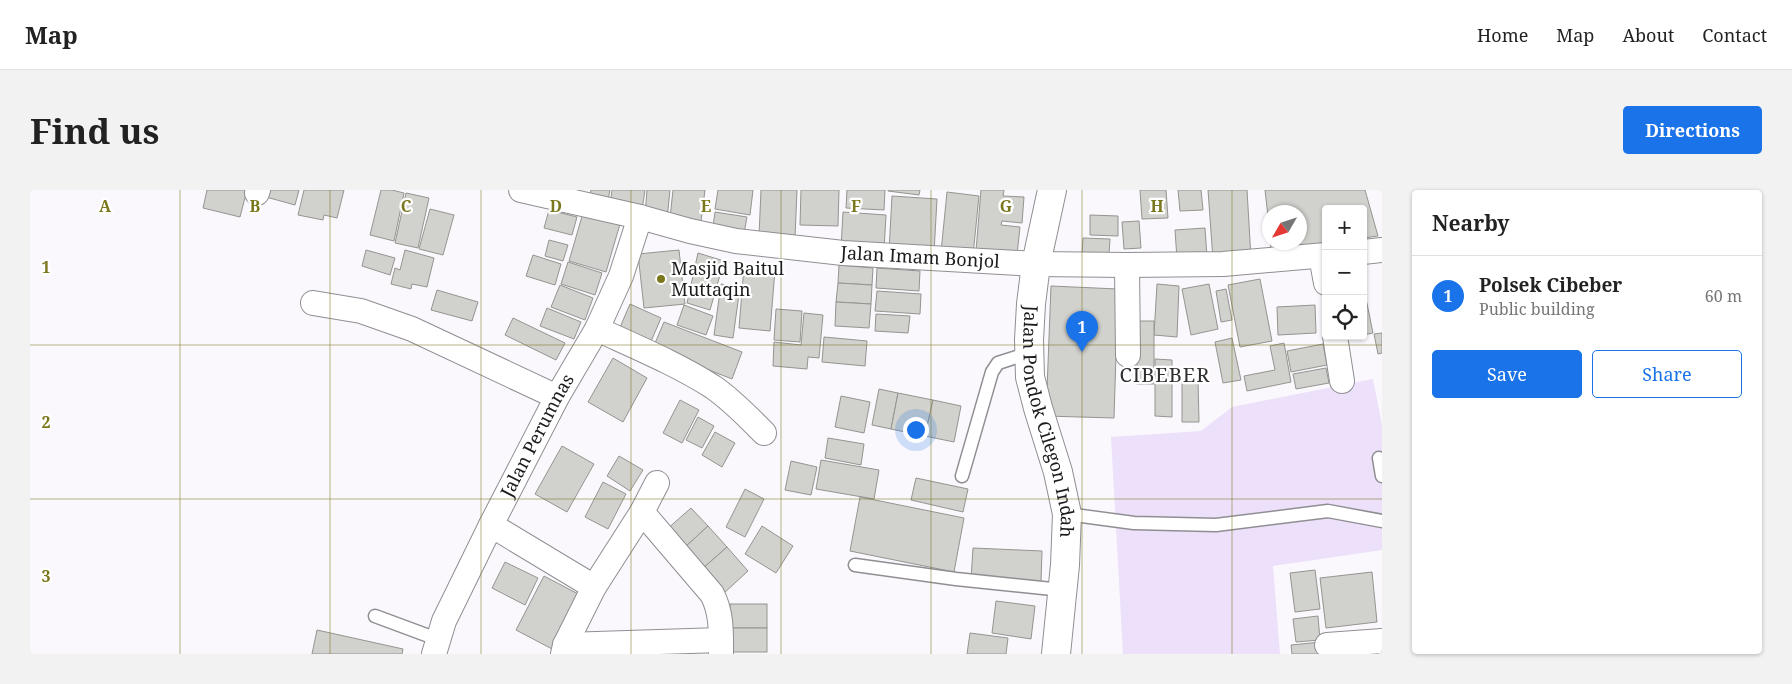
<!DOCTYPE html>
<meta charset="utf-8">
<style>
body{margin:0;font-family:"Noto Serif",serif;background:#f2f2f2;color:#222}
.controls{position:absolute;right:15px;top:15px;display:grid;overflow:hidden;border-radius:5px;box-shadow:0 1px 4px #0004}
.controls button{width:45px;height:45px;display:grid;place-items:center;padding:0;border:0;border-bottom:1px solid #e0e0e0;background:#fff;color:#222;font:25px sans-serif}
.compass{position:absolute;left:1232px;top:15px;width:45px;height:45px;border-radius:50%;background:#fff;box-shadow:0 1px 4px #0004;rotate:231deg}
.you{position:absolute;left:885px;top:239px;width:18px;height:18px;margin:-12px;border:4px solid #fff;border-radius:50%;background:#1a73e8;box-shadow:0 0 0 8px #1a73e833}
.badge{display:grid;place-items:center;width:32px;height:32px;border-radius:50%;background:#1a73e8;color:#fff;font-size:16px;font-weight:700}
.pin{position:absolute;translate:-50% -41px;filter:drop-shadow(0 1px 2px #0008)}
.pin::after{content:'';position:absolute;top:26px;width:18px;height:15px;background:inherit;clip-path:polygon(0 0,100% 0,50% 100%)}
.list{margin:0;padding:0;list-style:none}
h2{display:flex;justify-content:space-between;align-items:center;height:65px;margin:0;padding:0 20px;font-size:21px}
h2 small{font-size:16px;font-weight:400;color:#767676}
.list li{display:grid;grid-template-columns:32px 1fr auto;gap:15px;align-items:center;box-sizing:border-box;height:80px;padding:0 20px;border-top:1px solid #e0e0e0}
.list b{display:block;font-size:19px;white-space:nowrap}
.list p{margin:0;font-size:16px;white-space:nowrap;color:#767676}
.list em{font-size:16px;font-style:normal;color:#767676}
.actions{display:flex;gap:10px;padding:15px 20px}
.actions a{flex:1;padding:11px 0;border:1px solid #1a73e8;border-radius:5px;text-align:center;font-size:18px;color:#1a73e8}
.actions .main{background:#1a73e8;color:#fff}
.icon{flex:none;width:28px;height:28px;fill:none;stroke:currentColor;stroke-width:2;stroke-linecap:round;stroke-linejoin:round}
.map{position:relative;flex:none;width:1352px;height:464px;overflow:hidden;border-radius:5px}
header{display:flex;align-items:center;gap:30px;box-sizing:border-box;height:70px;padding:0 25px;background:#fff;border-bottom:1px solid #e0e0e0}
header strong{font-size:24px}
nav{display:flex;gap:28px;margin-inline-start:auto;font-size:18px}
.intro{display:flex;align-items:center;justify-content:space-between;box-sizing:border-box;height:120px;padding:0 30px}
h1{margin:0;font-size:35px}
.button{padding:12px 22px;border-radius:5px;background:#1a73e8;color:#fff;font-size:18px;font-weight:700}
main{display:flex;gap:30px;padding:0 30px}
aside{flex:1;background:#fff;border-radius:5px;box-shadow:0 1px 4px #0004}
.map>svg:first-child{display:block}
.green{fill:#ece0fa}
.building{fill:#d1d1cd;stroke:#949490}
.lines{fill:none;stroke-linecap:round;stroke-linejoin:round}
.service-casing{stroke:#908e92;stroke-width:15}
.minor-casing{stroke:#908e92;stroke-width:26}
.tertiary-casing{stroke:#908e92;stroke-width:30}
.service{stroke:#fff;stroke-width:12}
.minor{stroke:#fff;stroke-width:24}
.tertiary{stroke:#fff;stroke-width:28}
.grid{fill:none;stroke:#7b771d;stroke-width:1;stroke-opacity:0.55}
.poi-dot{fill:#7b771d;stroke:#fff;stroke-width:2}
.labels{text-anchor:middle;stroke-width:4.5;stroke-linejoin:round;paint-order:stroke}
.street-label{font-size:18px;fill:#1c1b1d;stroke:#fff}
.poi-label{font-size:18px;fill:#1c1b1d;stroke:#fff;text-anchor:start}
.quarter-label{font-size:20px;letter-spacing:1px;fill:#2f2d30;stroke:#fff}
.grid-label{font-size:16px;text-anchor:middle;font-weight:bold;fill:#7b771d;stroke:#fff;stroke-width:4.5;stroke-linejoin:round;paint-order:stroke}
</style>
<header>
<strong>Map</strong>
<nav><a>Home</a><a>Map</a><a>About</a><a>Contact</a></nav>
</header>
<div class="intro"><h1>Find us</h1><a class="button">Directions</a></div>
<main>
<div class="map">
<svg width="1352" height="464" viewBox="0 0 1352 464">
<rect width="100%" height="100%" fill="#faf8fc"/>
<path class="green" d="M1343 189 1352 235V360L1243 376 1250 464H1093L1081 247 1171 241 1202 217Z"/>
<g class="building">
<path d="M177 0H217L210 27 173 18Z"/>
<path d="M238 0H269L265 15 236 7Z"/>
<path d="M274 0H314L307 28 294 25 293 30 268 25Z"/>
<path d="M351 0H362L374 3 364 51 340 45Z"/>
<path d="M561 0H580L577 14 559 11Z"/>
<path d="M582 0H615L612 20 580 15Z"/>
<path d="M617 0H640L637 29 615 26Z"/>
<path d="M643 0H675L671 31 640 28Z"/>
<path d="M688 0H723L720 25 685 19Z"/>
<path d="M731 0H767L765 48 729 46Z"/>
<path d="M771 0H809L808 36 770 35Z"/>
<path d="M817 0H855L854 20 816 18Z"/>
<path d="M858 0H890L889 5 858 1Z"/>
<path d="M951 0H974L973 6 994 7 992 33 972 31 971 35 990 37 987 65 946 61Z"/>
<path d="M1110 0H1136L1138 28 1112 29Z"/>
<path d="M1148 0H1171L1173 20 1150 21Z"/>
<path d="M1178 0H1217L1221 68 1183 70Z"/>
<path d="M1235 0H1335L1348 46 1333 48V19H1296V55L1242 65 1240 52H1270V22H1240V44Z"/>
<path d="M917 2 949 6 943 65 911 62Z"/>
<path d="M376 3 399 8 388 58 365 53Z"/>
<path d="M862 6 907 9 904 63 859 61Z"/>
<path d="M400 19 424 25 413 65 389 59Z"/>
<path d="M519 20 547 27 542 45 514 38Z"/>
<path d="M685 22 717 27 713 49 682 44Z"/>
<path d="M813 22 856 25 854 60 811 58Z"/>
<path d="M553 23 590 34 576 82 539 71Z"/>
<path d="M1060 25 1088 26V46L1060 45Z"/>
<path d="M1109 31 1111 58 1094 59 1092 32Z"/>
<path d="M1175 38 1177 67 1147 69 1145 40Z"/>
<path d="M1053 48 1080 49 1079 65H1052Z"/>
<path d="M519 50 538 55 533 71 515 66Z"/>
<path d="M336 60 365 68 360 85 332 76Z"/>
<path d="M375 60 404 68 397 97 382 94 381 99 361 94 365 78 370 80Z"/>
<path d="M649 60 655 114 614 118 608 64Z"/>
<path d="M668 63 694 71 680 120 657 113Z"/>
<path d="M503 65 531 74 525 95 496 86Z"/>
<path d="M538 72 572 83 565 105 531 94Z"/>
<path d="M809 75 843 78 842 95 808 93Z"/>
<path d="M714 77 745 80 740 141 709 138Z"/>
<path d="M847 78 890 81 889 101 846 98Z"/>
<path d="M1230 89 1242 151 1210 157 1198 95Z"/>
<path d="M808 93 842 95 841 114 806 112Z"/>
<path d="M691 94 710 97 703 148 684 145Z"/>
<path d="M1127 94 1149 96 1147 147 1124 145Z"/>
<path d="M1179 94 1188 139 1161 145 1152 99Z"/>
<path d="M1333 94 1343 143 1333 145Z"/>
<path d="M530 95 563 108 555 130 521 117Z"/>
<path d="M1021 96 1088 99 1084 228 1016 226Z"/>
<path d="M1196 99 1202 130 1191 132 1186 101Z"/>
<path d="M407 100 448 112 442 131 401 120Z"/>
<path d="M847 101 891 104 890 124 845 121Z"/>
<path d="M806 112 841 114 839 138 805 136Z"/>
<path d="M600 114 631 128 619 156 588 142Z"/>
<path d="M654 115 683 126 676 145 647 135Z"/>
<path d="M1285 115 1286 143 1248 145 1247 117Z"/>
<path d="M517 118 551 132 544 149 510 136Z"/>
<path d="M746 119 772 121 770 152 744 150Z"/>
<path d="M774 123 793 125 789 168 778 167 777 179 743 176 744 152 771 155Z"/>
<path d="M846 124 880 126 878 143 845 141Z"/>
<path d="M483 128 535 153 526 170 475 145Z"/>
<rect x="1107" y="131" width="17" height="63"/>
<path d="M634 132 712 162 702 189 623 158Z"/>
<path d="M1352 143V163L1348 164 1344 144Z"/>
<path d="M794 147 837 151 835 176 792 172Z"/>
<path d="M1202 148 1211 190 1193 193 1185 152Z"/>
<path d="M1254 153 1261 192 1217 201 1214 186 1245 180 1240 156Z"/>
<path d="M1293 154 1297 175 1261 182 1257 161Z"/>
<path d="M583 168 617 188 593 232 558 212Z"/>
<path d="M1125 169 1142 170V227L1125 226Z"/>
<path d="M1296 178 1299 193 1266 199 1263 184Z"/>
<path d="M1152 190H1168L1169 232H1152Z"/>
<path d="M849 199 868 203 861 239 842 235Z"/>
<path d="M868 203 903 210 895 246 861 239Z"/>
<path d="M811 206 840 212 834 243 805 237Z"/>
<path d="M650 210 669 220 652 253 633 243Z"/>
<path d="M903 210 931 216 924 252 895 246Z"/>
<path d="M668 227 684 236 672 258 656 250Z"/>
<path d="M685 242 705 253 692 277 672 265Z"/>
<path d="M798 248 834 254 831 275 795 268Z"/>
<path d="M532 256 564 274 537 322 505 304Z"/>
<path d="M589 266 613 280 600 301 577 286Z"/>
<path d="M791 270 849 280 844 309 786 299Z"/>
<path d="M761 271 787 277 781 305 755 300Z"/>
<path d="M886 288 938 299 933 322 881 310Z"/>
<path d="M573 292 596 304 578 339 555 327Z"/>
<path d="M715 299 734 309 715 347 696 337Z"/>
<path d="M830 307 934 328 924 382 820 361Z"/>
<path d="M661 318 678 336 653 359 636 340Z"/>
<path d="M678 336 697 357 671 380 653 359Z"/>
<path d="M732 336 763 356 746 383 715 364Z"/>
<path d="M697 357 718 381 693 404 671 380Z"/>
<path d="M943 358 1012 361 1011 392 941 389Z"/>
<path d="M475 372 508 388 495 415 462 398Z"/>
<path d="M1285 380 1290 419 1265 422 1260 383Z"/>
<path d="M1342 382 1347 432 1296 438 1290 388Z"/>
<path d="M514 386 552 406 524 460 486 440Z"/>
<path d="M966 411 1005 416 1001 449 962 443Z"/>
<rect x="700" y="414" width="37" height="24"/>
<path d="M1288 426 1290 450 1266 452 1263 429Z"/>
<rect x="700" y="438" width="37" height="24"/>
<path d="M287 440 373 459 372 464H282Z"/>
<path d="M940 443 978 448 976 464H937Z"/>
<path d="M1291 452 1293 464H1262L1261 455Z"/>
</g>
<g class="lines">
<g class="service-casing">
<g id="service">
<path d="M1349 268 1352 286"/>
<path d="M932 286 962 182 968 173 999 163"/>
<path d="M1037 324 1104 333 1186 335 1298 321 1352 331"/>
<path d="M825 375 926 389 1032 400"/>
<path d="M345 426 407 449"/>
</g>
</g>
<g class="minor-casing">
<g id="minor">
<path id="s1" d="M491 0 610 27 660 41 706 51 813 63 1006 74 1097 75 1193 74 1296 65"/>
<path d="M227 3 228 0"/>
<path d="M1333 62 1352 60"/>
<path d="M1291 66 1296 93"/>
<path d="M1097 75 1098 165"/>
<path d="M283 113 331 121 382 139 527 207"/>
<path d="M567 139C606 157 647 174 683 197 702 210 718 227 734 243"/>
<path d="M1305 146 1312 191"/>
<path d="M612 322 682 404C692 423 691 443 691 464"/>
<path d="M461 335 564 397"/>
<path d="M535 455 691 450"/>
<path d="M1297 455 1352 451"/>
<path id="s2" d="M404 464 414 431 461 335 527 207 567 139 591 86 610 27"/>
<path d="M533 464 535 455 564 397 612 322 627 293"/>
</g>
</g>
<g class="tertiary-casing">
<g id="tertiary">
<path id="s3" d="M1022 0 1006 74 1001 114 999 150 1000 187 1008 218 1028 282 1037 324 1035 375 1026 464"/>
</g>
</g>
<use href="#service" class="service"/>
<use href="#minor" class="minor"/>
<use href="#tertiary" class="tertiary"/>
</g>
<path class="grid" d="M150 0V464M300 0V464M451 0V464M601 0V464M751 0V464M901 0V464M1052 0V464M1202 0V464M0 155H1352M0 309H1352"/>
<circle class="poi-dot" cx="631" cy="89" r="5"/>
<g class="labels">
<g class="street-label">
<text dy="6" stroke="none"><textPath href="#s1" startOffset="406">Jalan Imam Bonjol</textPath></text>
<text dy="6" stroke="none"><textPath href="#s3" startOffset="236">Jalan Pondok Cilegon Indah</textPath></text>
<text dy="6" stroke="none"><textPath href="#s2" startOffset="242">Jalan Perumnas</textPath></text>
</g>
<g class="poi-label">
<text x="641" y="85">Masjid Baitul<tspan x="641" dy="21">Muttaqin</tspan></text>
</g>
<g class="quarter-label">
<text x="1135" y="192">CIBEBER</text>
</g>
</g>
<g class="grid-label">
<text x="75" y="22">A</text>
<text x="225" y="22">B</text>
<text x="376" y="22">C</text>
<text x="526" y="22">D</text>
<text x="676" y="22">E</text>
<text x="826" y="22">F</text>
<text x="976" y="22">G</text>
<text x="1127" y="22">H</text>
<text x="16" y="83">1</text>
<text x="16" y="238">2</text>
<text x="16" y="392">3</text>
</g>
</svg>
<div class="controls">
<button>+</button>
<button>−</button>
<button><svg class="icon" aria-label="locate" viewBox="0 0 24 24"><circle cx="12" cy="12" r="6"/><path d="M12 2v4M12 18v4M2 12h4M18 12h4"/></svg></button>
</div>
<svg class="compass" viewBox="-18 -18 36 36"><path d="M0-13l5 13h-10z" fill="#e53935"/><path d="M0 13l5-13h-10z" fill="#767676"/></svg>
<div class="you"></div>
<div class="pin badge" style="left:1052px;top:162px">1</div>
</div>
<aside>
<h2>Nearby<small></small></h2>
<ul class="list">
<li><span class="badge">1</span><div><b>Polsek Cibeber</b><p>Public building</p></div><em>60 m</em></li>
</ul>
<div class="actions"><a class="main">Save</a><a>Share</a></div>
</aside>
</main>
